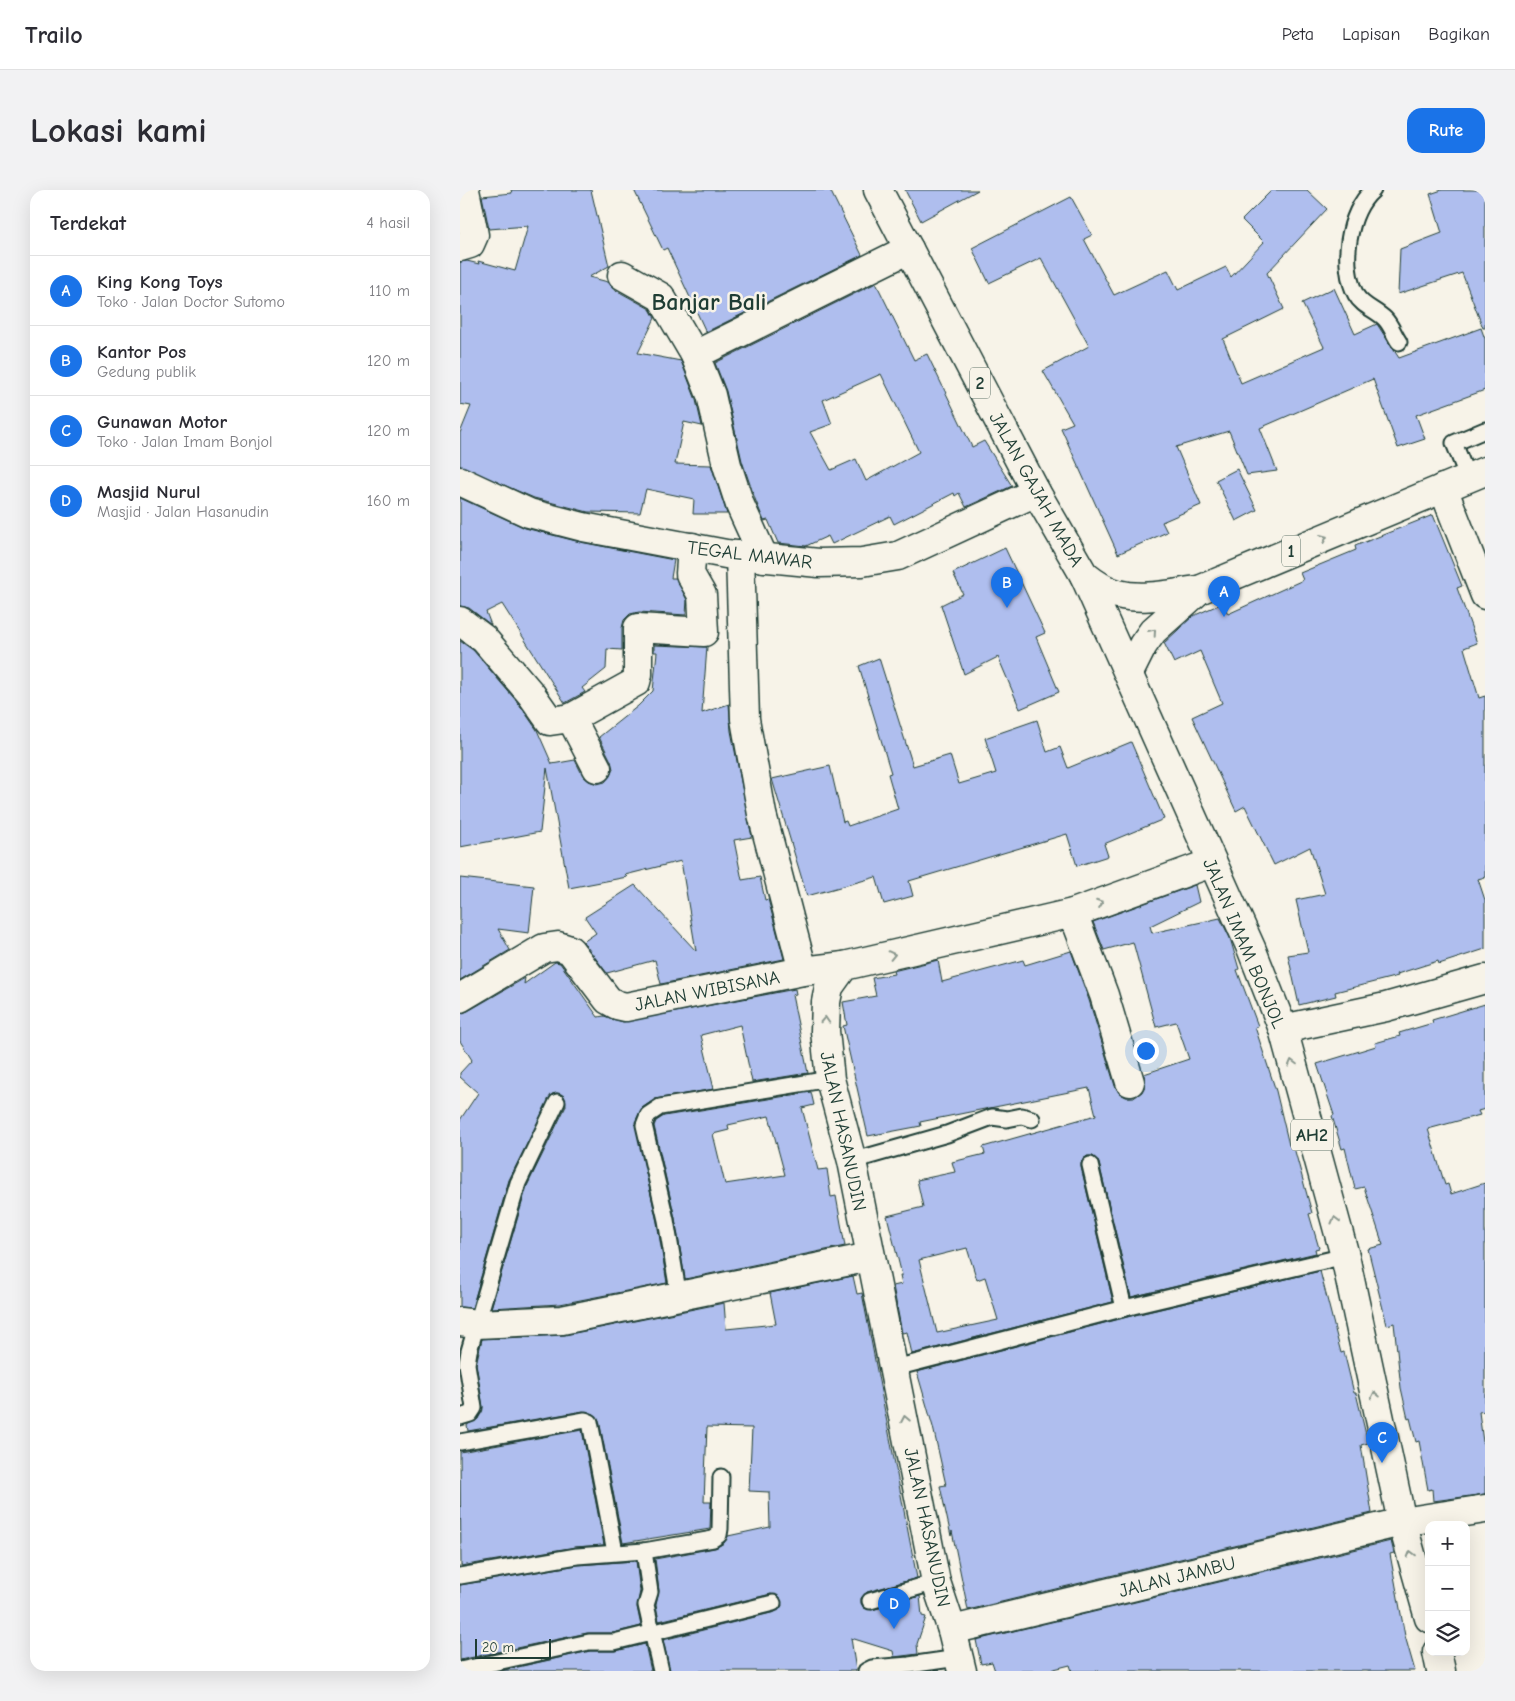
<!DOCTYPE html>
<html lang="id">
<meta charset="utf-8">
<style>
body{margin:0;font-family:"Comic Neue",sans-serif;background:#f2f2f3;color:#2b2b33}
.controls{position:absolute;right:15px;bottom:15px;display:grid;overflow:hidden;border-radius:10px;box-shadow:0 5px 20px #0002}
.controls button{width:45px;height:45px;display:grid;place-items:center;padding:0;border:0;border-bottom:1px solid #e1e1e2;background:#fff;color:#2b2b33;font:25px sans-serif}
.scale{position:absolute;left:15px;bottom:12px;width:76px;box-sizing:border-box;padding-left:5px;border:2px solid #1f3d34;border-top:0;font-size:14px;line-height:18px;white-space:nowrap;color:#1f3d34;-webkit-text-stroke:4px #f7f3e8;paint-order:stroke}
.you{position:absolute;left:685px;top:860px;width:18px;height:18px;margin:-12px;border:4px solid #fff;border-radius:50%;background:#1a73e8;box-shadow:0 0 0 8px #1a73e833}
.badge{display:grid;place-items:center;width:32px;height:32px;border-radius:50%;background:#1a73e8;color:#fff;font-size:16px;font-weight:700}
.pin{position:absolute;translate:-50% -41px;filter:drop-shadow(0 1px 2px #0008)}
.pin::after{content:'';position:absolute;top:26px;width:18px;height:15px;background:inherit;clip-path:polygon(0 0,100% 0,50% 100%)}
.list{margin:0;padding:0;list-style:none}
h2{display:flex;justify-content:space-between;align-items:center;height:65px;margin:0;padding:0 20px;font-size:21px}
h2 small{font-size:16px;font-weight:400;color:#7c7c81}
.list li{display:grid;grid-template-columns:32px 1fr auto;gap:15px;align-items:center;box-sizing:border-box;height:70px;padding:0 20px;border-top:1px solid #e1e1e2}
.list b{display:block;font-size:19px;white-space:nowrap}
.list p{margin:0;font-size:16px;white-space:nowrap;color:#7c7c81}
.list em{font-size:16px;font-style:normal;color:#7c7c81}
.icon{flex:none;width:28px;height:28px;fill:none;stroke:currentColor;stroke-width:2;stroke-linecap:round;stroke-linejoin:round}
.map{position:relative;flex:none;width:1025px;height:1481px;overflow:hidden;border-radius:15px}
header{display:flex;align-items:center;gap:30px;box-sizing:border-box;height:70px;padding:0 25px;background:#fff;border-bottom:1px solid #e1e1e2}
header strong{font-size:24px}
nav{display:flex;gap:28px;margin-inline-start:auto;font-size:18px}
.intro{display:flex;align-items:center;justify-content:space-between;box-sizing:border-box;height:120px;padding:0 30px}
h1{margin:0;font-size:35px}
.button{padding:12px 22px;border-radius:15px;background:#1a73e8;color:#fff;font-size:18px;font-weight:700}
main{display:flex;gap:30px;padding:0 30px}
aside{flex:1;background:#fff;border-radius:15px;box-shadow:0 5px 20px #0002}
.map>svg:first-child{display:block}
.building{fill:#afbeee;stroke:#1f3d34;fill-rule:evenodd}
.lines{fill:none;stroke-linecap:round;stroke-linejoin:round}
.lane-casing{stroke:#1f3d34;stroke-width:19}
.street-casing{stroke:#1f3d34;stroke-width:31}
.secondary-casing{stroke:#1f3d34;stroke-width:31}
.highway-casing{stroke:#1f3d34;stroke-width:31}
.lane{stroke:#f7f3e8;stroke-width:15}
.street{stroke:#f7f3e8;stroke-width:28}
.secondary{stroke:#f7f3e8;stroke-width:28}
.highway{stroke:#f7f3e8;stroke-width:28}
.oneway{stroke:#8b988e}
.labels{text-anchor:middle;stroke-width:5;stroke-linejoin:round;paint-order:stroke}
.shield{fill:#f7f3e8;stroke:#60746a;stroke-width:1}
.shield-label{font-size:18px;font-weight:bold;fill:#1f3d34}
.street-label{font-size:19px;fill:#1f3d34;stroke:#f7f3e8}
.district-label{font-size:24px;font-weight:bold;fill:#1f3d34;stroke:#f7f3e8}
</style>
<header>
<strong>Trailo</strong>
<nav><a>Peta</a><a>Lapisan</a><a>Bagikan</a></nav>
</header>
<div class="intro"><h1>Lokasi kami</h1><a class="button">Rute</a></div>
<main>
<aside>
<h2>Terdekat<small>4 hasil</small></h2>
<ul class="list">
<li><span class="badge">A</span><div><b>King Kong Toys</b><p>Toko · Jalan Doctor Sutomo</p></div><em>110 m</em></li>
<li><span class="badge">B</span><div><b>Kantor Pos</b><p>Gedung publik</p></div><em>120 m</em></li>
<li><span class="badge">C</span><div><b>Gunawan Motor</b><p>Toko · Jalan Imam Bonjol</p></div><em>120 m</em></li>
<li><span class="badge">D</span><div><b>Masjid Nurul</b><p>Masjid · Jalan Hasanudin</p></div><em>160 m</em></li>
</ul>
</aside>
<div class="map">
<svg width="1025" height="1481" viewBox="0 0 1025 1481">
<rect width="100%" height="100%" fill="#f7f3e8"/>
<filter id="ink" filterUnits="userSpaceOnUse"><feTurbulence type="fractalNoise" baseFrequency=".02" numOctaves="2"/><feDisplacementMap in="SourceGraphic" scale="10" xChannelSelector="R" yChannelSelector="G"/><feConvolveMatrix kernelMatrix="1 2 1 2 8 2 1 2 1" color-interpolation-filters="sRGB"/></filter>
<g filter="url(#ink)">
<g class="building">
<path d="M51 0H131L149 76 129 87 148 92 154 99 190 119 195 128 178 163 221 171 236 210 242 236 224 232 215 274 251 275 267 324H233L234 309 186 299 180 323 128 322 74 308 0 276V243L11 216 0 214V72L7 71 19 74 18 71 55 81 68 36 29 39 22 6 52 3Z"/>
<path d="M174 0H370L402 65 246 142 207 58 203 60Z"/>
<path d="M445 0H518L461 31Z"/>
<path d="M812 0H847L867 19 807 83 824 119 763 149 781 193 864 157 842 113 874 98 895 144 917 134 939 168 1021 138 1025 149V200L956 225 965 249 938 258 913 189 800 238 817 281 787 285 769 241 716 257 741 315 702 332 707 342 658 364 601 238 613 233 583 181 629 156 581 68 529 93 512 58 611 7 632 45 624 49 654 105 708 80 718 100 766 77 771 87 804 52 782 30Z"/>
<path d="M982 0H1025V138H1023L1002 83 938 104 940 59 982 43 970 4Z"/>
<path d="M416 93 454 170 467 164 512 257 524 251 552 296 506 317 499 303 495 306 494 303 434 334 430 326 372 354 368 346 346 356 318 353 308 330 304 331 295 309 282 271 266 201 255 173ZM421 184 459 262 406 291 396 269 371 280 350 242 372 234 363 210Z"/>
<path d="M777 279 797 320 776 331 756 290Z"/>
<path d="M0 308 65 338 120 352 214 370 211 388H216L227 410 226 425 179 422 170 424 164 430 162 438V460L147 459 146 479 122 498 125 502 105 513 42 414 26 422 31 435 9 418 0 416Z"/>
<path d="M973 325 1002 396 997 398 1017 453 1004 458 1019 508 1025 506V687L1018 689 1025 710V759L979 774 978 771 937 784 938 786 875 802 876 806 839 815 828 765 848 762 836 710 865 704 850 657 814 675 785 616 776 621 732 527 762 513 740 461 714 473 704 453 733 426 763 413 768 424 843 390 840 383 896 360 895 356Z"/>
<path d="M545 358 585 443 576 447 599 502 560 519 538 467 504 484 481 415 503 404 493 383Z"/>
<path d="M0 451 13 460 59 514 77 540 92 574 115 570 123 586 129 591 137 594 145 592 150 586 153 579 151 571 139 547 178 516 193 501 197 462H194V455L247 457 242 523 269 514 271 541 292 647 274 650 282 690 300 687 305 710 308 709 324 769 201 794 195 770 147 783 123 752 136 743 125 727 175 695 236 761 221 671 165 685 167 687 109 698 87 578 80 642 0 657Z"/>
<path d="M419 468 453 576 490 565 499 594 536 583 525 548 577 530 587 562 600 557 608 578 671 552 704 629 644 654 648 666 617 676 607 644 449 691 453 706 424 714 416 687 347 706 312 589 370 576 383 632 386 631 388 636 438 619 428 584 431 583 399 476Z"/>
<path d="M0 688 74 696 69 743 38 739 50 760 0 790Z"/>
<path d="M735 695 739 712 690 736 692 743 760 728 770 748 779 779 777 780 798 836 795 837 816 901 829 955 833 954 852 1023 849 1024 859 1058 855 1059 856 1063 671 1107 639 973 633 966H627L621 972V977L653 1112 452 1164 447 1142 442 1143 433 1096 442 1094 440 1085H442L427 1026 463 1017 457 990 495 982 492 972 525 964 523 957 636 925 629 898 460 932 461 936 408 946 383 836 387 835 383 812 416 806 412 788 434 784 433 781 478 770 482 792 563 770 565 775 611 761 629 810 655 896 659 903 666 907H675L682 902 685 896 684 884 729 869 716 832 696 837 673 752 644 760 633 732ZM507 1058 517 1090 525 1087 538 1130 477 1143 459 1070Z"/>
<path d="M95 772 100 773 138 827 144 826 163 832 335 799 336 804 332 805 348 883 292 892 280 835 241 845 254 899 195 909 182 918 175 932 197 1032 207 1093 100 1114 31 1118 67 996 106 916 104 906 97 903 92 904 49 990 12 1118 0 1117V930L18 903 0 887V883L12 870 0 851V824L8 821 65 788 64 794Z"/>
<path d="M1025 814V919L1018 921 1020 925 968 939 985 995 988 994 991 1004 1025 993V1221L1019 1222 1025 1267V1304L973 1311 972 1299 968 1300 959 1251 956 1252 950 1228 948 1229 941 1198 934 1133 927 1135 908 1059 923 1055 904 997 895 999 885 958 882 959 872 926 874 925 857 874 916 856 915 853 940 846 939 843 973 833 972 830Z"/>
<path d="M351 902 354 915 342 918 358 980 367 979 371 1007 376 1006 385 1056 225 1089 215 1028 194 936 196 931 204 926ZM309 926 325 985 265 994 253 944 269 940 268 935Z"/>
<path d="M860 1081 881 1163 884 1162 894 1203H896L908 1253 901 1255 912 1323 508 1420 492 1341 491 1346 480 1296 486 1295 473 1237 457 1182 675 1125Z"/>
<path d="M393 1086 397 1104 402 1103 457 1388 407 1402 401 1408V1413L404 1418 412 1420 460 1406 462 1426 466 1427 457 1454 458 1464 434 1467 433 1461 391 1448 396 1481H210L203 1450 315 1422 322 1416 320 1407 311 1404 199 1431 196 1415 199 1401 195 1369 255 1358 264 1353 268 1346 310 1337 309 1302 289 1301 292 1238 247 1237 244 1312H251L250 1339 163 1353 139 1230 134 1224 123 1221 8 1241 7 1235 18 1229 23 1217 16 1174 22 1149 105 1145 264 1113 266 1139 316 1134 310 1103Z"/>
<path d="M122 1240 144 1355 115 1357 1 1376 0 1262Z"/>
<path d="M931 1351 934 1363 930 1364 945 1446 955 1481H612L610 1475 586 1481H535L532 1472 521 1474 516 1450Z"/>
<path d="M176 1371 180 1401 177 1417 181 1436 153 1443H127L0 1470V1395L118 1375Z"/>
<path d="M185 1454 191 1481H40L130 1461H156Z"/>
</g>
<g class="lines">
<g class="lane-casing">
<g id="lane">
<path d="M913 0C888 22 880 76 896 105 902 116 916 120 925 129 931 135 934 145 939 152"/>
<path d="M1008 288 994 253 1025 240"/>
<path d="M392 971 487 944 532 927 547 929 562 926 572 929"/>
<path d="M630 975 664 1118"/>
<path d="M219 1107 206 1030 184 935 188 925 200 917 370 889"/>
<path d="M435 1178 673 1116 885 1066"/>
<path d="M0 1227 10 1224 14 1218 7 1174 9 1161 58 993 97 912"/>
<path d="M0 1252 125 1230 130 1232 155 1362"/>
<path d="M184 1361 190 1402 186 1415 201 1481"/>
<path d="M0 1386 117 1366 184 1361 253 1349 259 1345 260 1339 261 1287"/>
<path d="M410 1411 476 1392"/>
<path d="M0 1480 129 1452H154L313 1413"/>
<path d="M406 1481 412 1478 449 1475 498 1468"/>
</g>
</g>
<g class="street-casing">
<g id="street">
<path d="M0 57 10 54 14 45 5 0"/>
<path d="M162 85 201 107 235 165 251 205 267 275 280 315 304 368"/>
<path d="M235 165 449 59"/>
<path d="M0 291 69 323 123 337 266 364 359 373 402 372 438 366 576 302"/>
<path d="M983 298 1025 405"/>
<path d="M280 365 285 529 302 624 343 781"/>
<path d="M0 431 24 449 71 504 90 531 111 528 137 578"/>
<path d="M111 528 176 492 178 484V438L244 442 242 405 230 384 232 357"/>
<path d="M613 723 644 805 670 892"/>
<path d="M0 808 84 758 98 756 110 760 148 810 157 815 166 817 343 781 384 776"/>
<path d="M823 839 926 817 1025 789"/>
<path d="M0 1132 17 1134 102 1130 410 1067"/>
<path d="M492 1440 942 1332 1025 1319"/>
</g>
</g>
<g class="secondary-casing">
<path id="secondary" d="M502 1481 492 1440 476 1392 392 971 370 889 365 841 366 812 369 797 384 776 613 723 751 673"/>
</g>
<g class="highway-casing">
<g id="highway">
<path d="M418 0 576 302 624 385 791 758 823 839 885 1066 942 1332 969 1428"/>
<path d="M624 385C634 393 645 401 658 404 684 411 713 403 739 400"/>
<path d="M669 483 683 455 693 441 739 400 1025 281"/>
<path d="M977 1462 981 1481"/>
</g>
</g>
<use href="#lane" class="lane"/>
<use href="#street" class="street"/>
<use href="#secondary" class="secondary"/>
<use href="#highway" class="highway"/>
</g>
<defs><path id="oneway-chevron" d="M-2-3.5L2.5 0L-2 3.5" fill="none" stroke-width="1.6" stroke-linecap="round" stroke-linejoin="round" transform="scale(1.25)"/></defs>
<g class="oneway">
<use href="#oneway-chevron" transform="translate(864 348) rotate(-23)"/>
<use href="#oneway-chevron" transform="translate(693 442) rotate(-49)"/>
<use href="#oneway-chevron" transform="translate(640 713) rotate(-20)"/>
<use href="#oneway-chevron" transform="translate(432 765) rotate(-13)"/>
<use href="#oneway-chevron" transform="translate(365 830) rotate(-87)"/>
<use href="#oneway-chevron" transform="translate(832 873) rotate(-105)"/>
<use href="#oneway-chevron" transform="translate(875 1030) rotate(-105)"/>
<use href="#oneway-chevron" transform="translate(915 1205) rotate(-102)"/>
<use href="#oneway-chevron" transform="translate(445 1229) rotate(-101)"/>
<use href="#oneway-chevron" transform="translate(951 1364) rotate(-105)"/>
</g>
</g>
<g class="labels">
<g class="shield">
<rect x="510" y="177.5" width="20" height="31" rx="4"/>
<rect x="822" y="345.5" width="18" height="31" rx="4"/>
<rect x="831" y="929.5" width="42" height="31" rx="4"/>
</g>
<g class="shield-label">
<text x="520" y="199">2</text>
<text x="831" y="367">1</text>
<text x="852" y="951">AH2</text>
</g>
<g class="street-label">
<text transform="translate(577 299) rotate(61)" y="7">JALAN GAJAH MADA</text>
<text transform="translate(290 364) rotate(7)" y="7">TEGAL MAWAR</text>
<text transform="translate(785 753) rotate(67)" y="7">JALAN IMAM BONJOL</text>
<text transform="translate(247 800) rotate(-11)" y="7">JALAN WIBISANA</text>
<text transform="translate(384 941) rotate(78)" y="7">JALAN HASANUDIN</text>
<text transform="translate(468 1337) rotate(78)" y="7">JALAN HASANUDIN</text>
<text transform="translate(717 1386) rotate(-14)" y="7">JALAN JAMBU</text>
</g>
<g class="district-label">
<text x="249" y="120">Banjar Bali</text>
</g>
</g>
</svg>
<div class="controls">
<button>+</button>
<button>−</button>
<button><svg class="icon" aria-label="layers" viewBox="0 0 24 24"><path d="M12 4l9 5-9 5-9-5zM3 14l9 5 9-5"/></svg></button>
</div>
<div class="scale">20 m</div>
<div class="you"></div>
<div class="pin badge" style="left:764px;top:427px">A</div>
<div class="pin badge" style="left:547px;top:418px">B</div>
<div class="pin badge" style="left:922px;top:1273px">C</div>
<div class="pin badge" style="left:434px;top:1439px">D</div>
</div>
</main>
